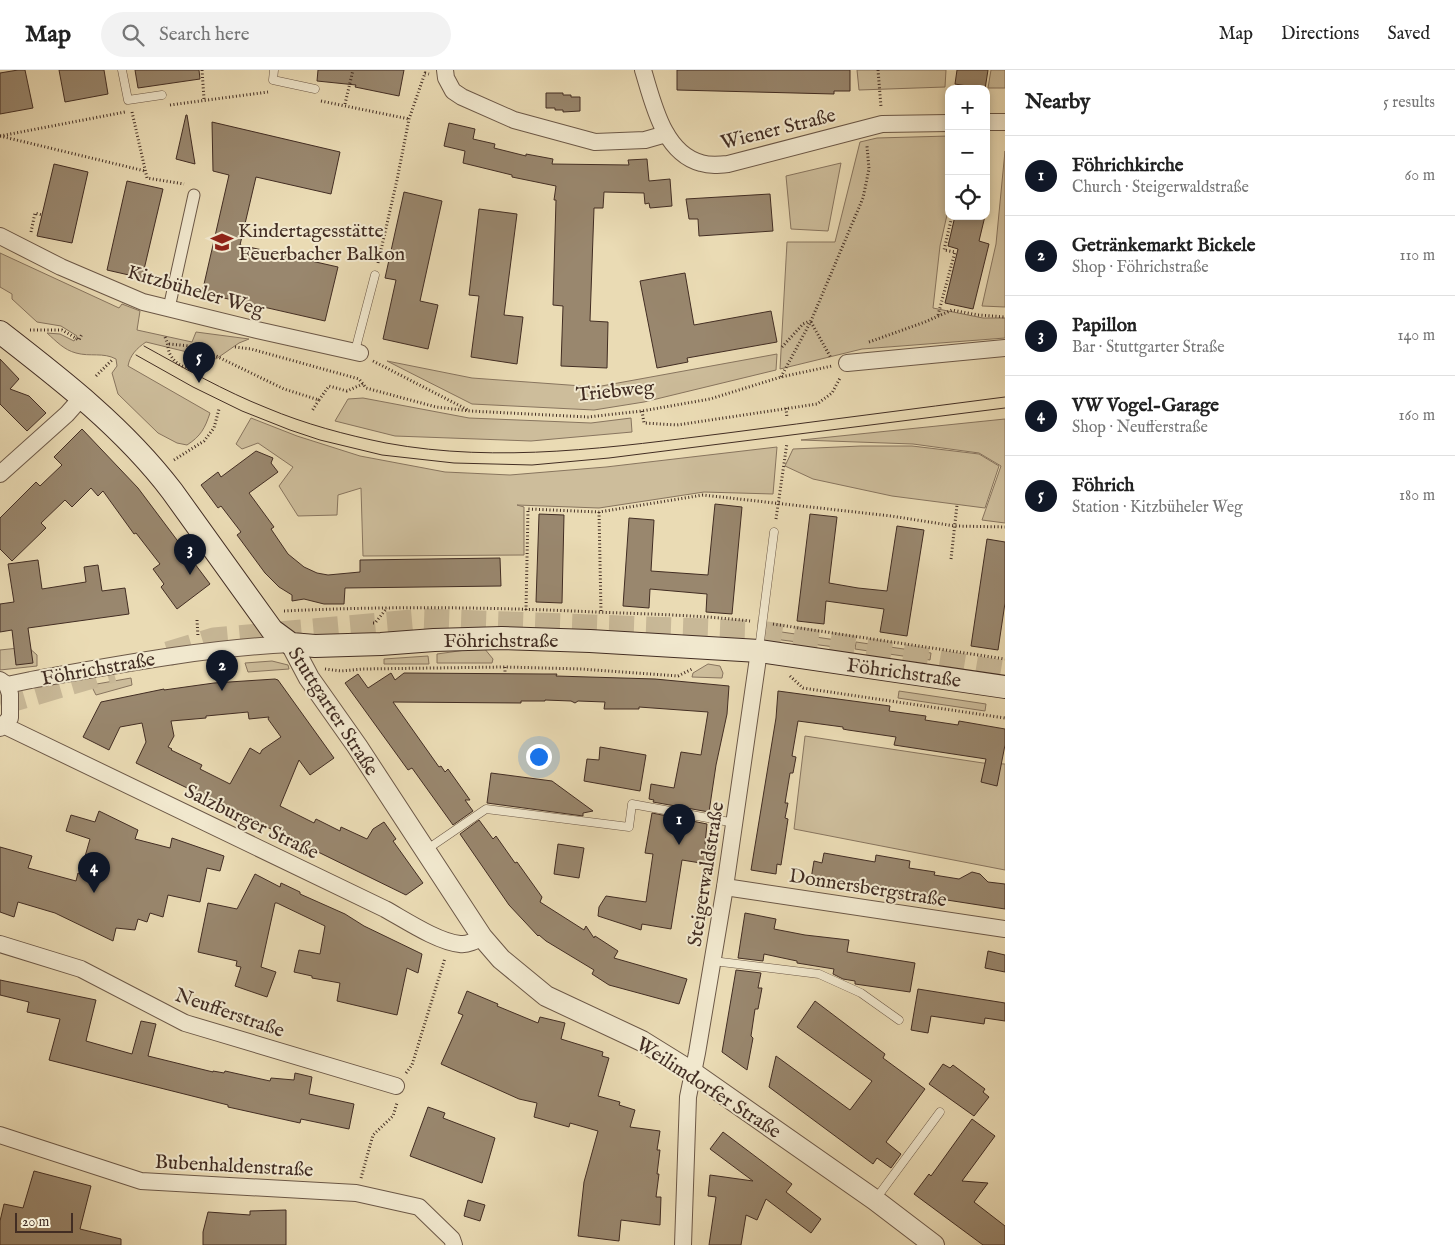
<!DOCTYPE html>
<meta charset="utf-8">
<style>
body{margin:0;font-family:"IM FELL English",serif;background:#f2f2f2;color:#222}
.controls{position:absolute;right:15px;top:15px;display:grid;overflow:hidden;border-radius:10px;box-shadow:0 2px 8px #0003}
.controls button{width:45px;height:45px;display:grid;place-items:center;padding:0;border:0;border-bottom:1px solid #e0e0e0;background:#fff;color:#222;font:25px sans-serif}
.scale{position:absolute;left:15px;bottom:12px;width:58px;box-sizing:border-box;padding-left:5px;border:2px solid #422d23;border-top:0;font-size:14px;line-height:18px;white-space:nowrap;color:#422d23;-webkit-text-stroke:4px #f1e8ce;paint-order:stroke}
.you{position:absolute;left:538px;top:686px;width:18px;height:18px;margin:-12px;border:4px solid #fff;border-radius:50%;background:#1a73e8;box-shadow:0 0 0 8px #1a73e833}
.badge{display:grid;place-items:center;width:32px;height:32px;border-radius:50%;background:#111827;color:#fff;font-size:16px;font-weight:700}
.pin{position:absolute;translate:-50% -41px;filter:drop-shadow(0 1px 2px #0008)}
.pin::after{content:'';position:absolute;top:26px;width:18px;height:15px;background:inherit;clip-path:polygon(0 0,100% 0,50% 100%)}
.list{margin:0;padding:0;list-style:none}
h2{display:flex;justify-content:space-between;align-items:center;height:65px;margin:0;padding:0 20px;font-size:21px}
h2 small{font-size:16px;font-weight:400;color:#767676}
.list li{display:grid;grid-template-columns:32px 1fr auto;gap:15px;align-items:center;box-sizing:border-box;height:80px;padding:0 20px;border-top:1px solid #e0e0e0}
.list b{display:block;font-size:19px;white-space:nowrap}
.list p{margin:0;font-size:16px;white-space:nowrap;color:#767676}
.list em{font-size:16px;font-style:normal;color:#767676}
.icon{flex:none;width:28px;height:28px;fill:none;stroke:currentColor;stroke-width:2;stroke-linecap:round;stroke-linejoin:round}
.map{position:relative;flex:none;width:1005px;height:1175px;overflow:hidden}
header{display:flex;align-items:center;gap:30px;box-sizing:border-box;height:70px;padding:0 25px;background:#fff;border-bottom:1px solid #e0e0e0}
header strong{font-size:24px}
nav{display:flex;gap:28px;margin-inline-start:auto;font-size:18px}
.search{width:350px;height:45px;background:#f2f2f2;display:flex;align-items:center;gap:12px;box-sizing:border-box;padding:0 18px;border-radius:28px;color:#767676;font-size:19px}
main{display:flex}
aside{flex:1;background:#fff}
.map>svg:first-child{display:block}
.green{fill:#cdbd9b;stroke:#88755f}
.building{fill:#99876e;stroke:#422d23;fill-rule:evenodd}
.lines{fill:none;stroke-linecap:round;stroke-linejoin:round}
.primary-tunnel{stroke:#c8b897;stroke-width:25;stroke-dasharray:25 12;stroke-linecap:butt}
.service-casing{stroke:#6c5847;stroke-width:9}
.pedestrian-casing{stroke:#6c5847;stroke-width:13}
.minor-casing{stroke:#6c5847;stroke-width:18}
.tertiary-casing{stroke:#6c5847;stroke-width:22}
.secondary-casing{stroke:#422d23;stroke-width:24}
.path{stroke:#422d23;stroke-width:3;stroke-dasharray:1 2.5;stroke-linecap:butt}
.service{stroke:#f1e8ce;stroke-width:8}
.pedestrian{stroke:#f1e8ce;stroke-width:11}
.minor{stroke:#f1e8ce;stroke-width:16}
.tertiary{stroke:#f1e8ce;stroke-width:20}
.secondary{stroke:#f1e8ce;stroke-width:22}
.tram{stroke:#422d23;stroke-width:1}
.labels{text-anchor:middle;stroke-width:4;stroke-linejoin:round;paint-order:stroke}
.street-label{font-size:20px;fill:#422d23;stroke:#f1e8ce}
.poi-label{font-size:20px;fill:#422d23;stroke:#f1e8ce;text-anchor:start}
</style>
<header>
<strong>Map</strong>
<div class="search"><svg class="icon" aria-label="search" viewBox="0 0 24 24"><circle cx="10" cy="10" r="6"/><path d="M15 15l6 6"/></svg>Search here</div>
<nav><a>Map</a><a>Directions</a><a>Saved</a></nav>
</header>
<main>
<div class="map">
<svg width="1005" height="1175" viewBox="0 0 1005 1175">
<rect width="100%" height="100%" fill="#eadbb4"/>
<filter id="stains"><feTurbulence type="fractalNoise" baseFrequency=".004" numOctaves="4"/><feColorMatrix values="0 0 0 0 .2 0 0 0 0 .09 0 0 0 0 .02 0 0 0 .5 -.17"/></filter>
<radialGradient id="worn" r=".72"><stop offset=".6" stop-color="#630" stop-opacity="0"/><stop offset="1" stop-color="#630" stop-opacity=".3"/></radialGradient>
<g class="green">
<path d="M857 0H946L945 17 859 20Z"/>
<path d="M991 0H1005V18H988Z"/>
<path d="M949 66V136L940 176 933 238 983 248H1005V268L862 279 780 299 787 172H835L860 72 877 68Z"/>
<path d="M1005 81V237L982 236 996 174Z"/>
<path d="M841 93 828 161 791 159 786 106Z"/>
<path d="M0 183 119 238 122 234 140 241 137 260 192 272 196 262 249 269 239 273 216 289 146 272C137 278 130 285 128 296L210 343C205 358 201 366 187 375L177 373 158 363 118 324 112 303 117 296 116 289C103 282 90 287 76 283 64 280 56 271 47 263L60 264 74 271 77 266 61 256 37 252 12 229V224L0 217Z"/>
<path d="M777 284 776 300 644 332 594 340 472 334 387 291 472 308 596 317Z"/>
<path d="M363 328 469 348 591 353 631 348 632 362 531 371 395 366 335 351 348 329Z"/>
<path d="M251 348 297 366 360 386 445 402 510 405 606 397 777 377 773 424 704 422 599 438 517 435 524 437V485L363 486 361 418 338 425 337 445 298 446 279 416 293 397 258 373 242 379 236 374Z"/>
<path d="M1005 349V453L982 450 1001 396 979 383 913 374 801 370Z"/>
<path d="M861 376H912L979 384 999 396 985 438 892 426 813 409 785 396 793 379Z"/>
<path d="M768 560 843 571 842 578 767 568Z"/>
<path d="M856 572 931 583 930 590 855 579Z"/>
<path d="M28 577 37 585V596L0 600V580Z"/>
<path d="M480 578H484L493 589 492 593H437V584Z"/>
<path d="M428 586 429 594H384V589Z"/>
<path d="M272 591 288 595 289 599 248 602 245 593Z"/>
<path d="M708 594 720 596 723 603 722 608 692 607 693 603Z"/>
<path d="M131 608 132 615 96 625 91 615Z"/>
<path d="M899 621 986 634 985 641 898 628Z"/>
<path d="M805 666 983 693 1005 694V800L794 759Z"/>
</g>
<g class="building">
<path d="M18 0H25L33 38 0 44V3Z"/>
<path d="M59 0H104L108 24 65 32Z"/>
<path d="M135 0H199L200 9 138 18Z"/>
<path d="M318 0H404L399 26 355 17 356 15 317 11Z"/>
<path d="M677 0H850V21H834V24L677 20Z"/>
<path d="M957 0H988L985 19 955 14Z"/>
<path d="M546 23H563V25H571V27H580V41L563 42V40H555V38H546Z"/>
<path d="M186 45H187L195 94 176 89Z"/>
<path d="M212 52 340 82 331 124 256 107 240 175 338 197 325 251 202 223 229 105 213 101Z"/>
<path d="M449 53 475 59 473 69 495 74 494 78 526 86V84L553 89 552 94 629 95 628 90 647 89 649 111 670 109 672 136 650 138 649 133 645 134 644 123 604 122 603 138H594L590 251 608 252 607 298 561 296 563 236 553 235 556 130H554L556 116 512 107V105L463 93 465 81 444 76Z"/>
<path d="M54 94 88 102 72 173 37 166Z"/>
<path d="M127 111 163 119 142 208 107 200Z"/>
<path d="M404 122 442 131 420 231 438 235 428 279 383 269 396 210 385 208Z"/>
<path d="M770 124 773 161 699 166 698 149H689L686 129Z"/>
<path d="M479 139 517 144 504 245 523 247 517 294 471 287 479 226 469 225Z"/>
<path d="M955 146H985L979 171 989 174 973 239 945 233 958 179 948 176Z"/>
<path d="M685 203 694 255 771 241 777 272 687 288 688 292 657 298 640 211Z"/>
<path d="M0 289 19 309 10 319 29 326 46 343 27 361 0 334Z"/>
<path d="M82 359 138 418 210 514 177 539 161 517 164 514 153 499 160 494 136 463 134 464 103 421 98 426 91 418 72 437 65 430 41 453 46 458 12 491 0 479V448L36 412 40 416 62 395 54 387Z"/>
<path d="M256 381 273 388 271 393 278 402 249 423 274 457 271 459 288 484 304 497 317 503 328 505 360 502V490L500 488 501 516 345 518 344 534H324L304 529 292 531V525L279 517 265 503 237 465 241 462 221 436 218 438 201 415 218 402 221 407Z"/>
<path d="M715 434 742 437 732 544 706 542 707 524 650 519 649 538 623 536 629 448 654 450 651 501 708 505Z"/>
<path d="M539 444 564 445 562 533 536 532Z"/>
<path d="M810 444 837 447 829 513 858 518 887 521 897 456 924 460 907 566 880 562 884 539 826 531 824 554 797 551Z"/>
<path d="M987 469 1005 472V533L998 580 971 576Z"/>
<path d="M38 490 42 519 86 512 84 497 98 495 102 521 125 518 129 544 28 558 33 593 16 595 12 560 0 562V534L14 532 8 494Z"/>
<path d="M391 603 395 610 404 603 544 604H557L556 606 655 609 729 616 727 644 716 695 709 742 653 732 654 730 649 729 651 714 674 718 681 682 701 685 708 642 639 637V639H604L605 632 578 631 575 633 571 631 545 630V631H521V633L393 632 439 697 441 696 445 702 448 699 470 730H465L473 741 453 755 412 698 408 700 345 613 358 604 368 618Z"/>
<path d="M275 609 278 610 334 688 310 705 299 690 280 736 314 753 316 749 340 761 341 757 367 769 373 759 384 752 396 769 393 771 423 813 406 825 136 693 146 672 142 653 120 657 109 680 83 667 101 632 164 619V620L214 613ZM248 642 249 649 269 647 268 649 281 667 262 680 260 684 250 678 230 714 200 699 202 695 171 680 172 679 168 677 174 666 171 651 206 648V646Z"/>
<path d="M778 621 890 636 889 641 926 646 925 650 958 655 959 651 1005 659V675L997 716 981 712 986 689 894 675 896 667 848 660 843 659V657L798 651 792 686 796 687 793 703H790L785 733H788L785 748 788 749 781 795 777 794 776 804 751 800 776 648Z"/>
<path d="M600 677 646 685 640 721 584 711 587 689 599 690Z"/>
<path d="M491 703 552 711 593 741 583 743V746L487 733Z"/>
<path d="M99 741 138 760 135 769 170 778 172 768 224 786 220 801 207 798 200 832 168 825 163 847 150 843 147 852 138 849 135 860 116 858 113 871 55 843 18 832 14 847 0 842V777L32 786 28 798 76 811 78 803 80 804 90 769 66 761 71 745 95 752Z"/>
<path d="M652 743 707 754 705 774 716 776 713 795 682 790 671 859 642 854 641 860 598 846 599 837 606 826 646 832 653 784 645 783Z"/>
<path d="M479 750 493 769 496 766 515 793 517 792 542 827 540 832 584 860 586 856 594 868 595 866 618 881 614 888 687 909 679 934 609 915 592 904 594 900 546 871 539 865 538 866 509 835 460 764Z"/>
<path d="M558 774 584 778 579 808 554 804Z"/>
<path d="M824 783 875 792 876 785 910 791 909 798 935 802 934 805 959 809 972 802 980 804 988 812 1005 814V839L811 809 814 791 822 793Z"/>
<path d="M255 804 280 817 281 813 300 822V824L345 844 364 856 422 884 418 903 407 898 397 945 337 931 340 913 312 908V906L294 902 299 880 320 884 325 856 277 833H275L261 897 276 902 267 927 235 916 241 897 236 896 237 891 198 882 208 833 237 839Z"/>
<path d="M745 843 776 849 774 859 805 865 849 870 847 882 915 893 910 922 855 914V911L843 909 833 904 834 899 797 893V891L764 884 763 891 738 888Z"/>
<path d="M988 881 1005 885V902L985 898Z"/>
<path d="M736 900 761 903 758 918H762L758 939H755L751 966 753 968 747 1000 722 982Z"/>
<path d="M0 910 96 930 86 971 132 984 141 951 156 954 148 986 213 1002V1001L224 1003 225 1001 270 1011 271 1008 294 1010 295 1003 312 1007 309 1024 354 1034 349 1059 301 1049 300 1053 228 1037V1035L49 990 60 949 27 942 29 932 0 925Z"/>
<path d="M918 919 1005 933V951L985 948 984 954 931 946 928 963 911 960Z"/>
<path d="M467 921 498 934 497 936 538 953 540 947 565 953 561 969 603 982 602 986 609 988 598 1026 620 1032 619 1035 635 1040 630 1057 660 1061 657 1080H660L657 1104H659L656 1127H661L660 1155 621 1150 619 1171 578 1166 584 1112 598 1061 570 1053 569 1057 534 1047 537 1033 519 1029 441 994 463 945 458 943Z"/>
<path d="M815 931 885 984 883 988 925 1019 886 1072 901 1084 891 1098 877 1088 873 1094 769 1017 776 986 850 1040 872 1011 797 957Z"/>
<path d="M943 994 950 998 953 995 985 1019 983 1022 989 1027 974 1046 929 1014Z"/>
<path d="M428 1037 445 1043 443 1048 495 1068 482 1113 410 1086Z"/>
<path d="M972 1049 995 1066 962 1111 988 1113 974 1132 1005 1156V1175H983L914 1124 929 1104 931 1106Z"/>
<path d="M723 1062 792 1114 786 1122 821 1149 811 1163 766 1129 757 1150 746 1145 741 1175H709L716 1127 708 1126 710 1105 753 1111 710 1079Z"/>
<path d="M34 1101 91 1116 80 1159 121 1169V1175H0V1151L4 1134 23 1138Z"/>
<path d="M468 1130 485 1135 480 1151 464 1146Z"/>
<path d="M286 1140V1175H203V1162L208 1142 250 1145V1141Z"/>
</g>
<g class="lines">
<g class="primary-tunnel">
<path d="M168 584 214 570 423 551 761 563 1005 603"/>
<path d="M0 633 113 600"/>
</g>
<g class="service-casing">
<g id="service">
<path d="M122 0 128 30 162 25"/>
<path d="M274 0 273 10 315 19"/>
<path d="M355 281 375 205"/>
<path d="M759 579 774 462"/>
<path d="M426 780 486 739 629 757 632 734 735 753"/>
<path d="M713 891 819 904 861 923 899 950"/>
<path d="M875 1130 940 1042"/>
</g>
</g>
<g class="pedestrian-casing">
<path id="pedestrian" d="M169 238 194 125"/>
</g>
<g class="minor-casing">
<g id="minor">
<path d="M445 0 446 8 453 21 462 27 514 50 595 72 645 70 666 64"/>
<path d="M643 0C653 32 663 83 701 93 710 96 719 95 728 94L882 54 949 53"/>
<path d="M986 52H1005"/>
<path d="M0 166 61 197 143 232 257 260 360 283"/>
<path d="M847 293 1005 278"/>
<path d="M0 404 67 344 82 327"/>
<path d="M0 610 7 615 31 610C117 595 204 578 291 574"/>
<path d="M3 655 385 839C405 850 438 872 460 874 468 875 475 871 482 867"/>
<path d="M0 658 10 648V624L7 615"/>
<path d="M725 817 1005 859"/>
<path d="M0 874 81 899 185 953 396 1016"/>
<path d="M0 1065 141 1111 356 1123 419 1137 452 1169 454 1175"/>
<path d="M683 1175 688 1027 697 983 725 817 759 581"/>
</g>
</g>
<g class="tertiary-casing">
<path id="tertiary" d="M291 574 309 608 357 676 482 867 501 889 546 926 642 971 692 1002 875 1130 934 1175"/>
</g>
<g class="secondary-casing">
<path id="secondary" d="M0 262C62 310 124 358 172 421L272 560 291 574 315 576 381 574 434 570 502 568 590 571 759 581 1005 617"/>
</g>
<g class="path">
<path d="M202 0 204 29"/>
<path d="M878 0 881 37"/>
<path d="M321 31 409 49"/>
<path d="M345 34 353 0"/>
<path d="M170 35 268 22"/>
<path d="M132 42 147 108 184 114"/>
<path d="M0 66 125 42"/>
<path d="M0 66 145 101"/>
<path d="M31 162 35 143 42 145"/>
<path d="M378 193 397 110 409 49 425 3 429 4"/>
<path d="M938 245 955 182 944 180 952 146"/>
<path d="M811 252 831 288"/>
<path d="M30 260H62L79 270 82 264"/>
<path d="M165 267C169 275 167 280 171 286 182 304 202 298 214 285L284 319 319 330 312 341"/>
<path d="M869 272 925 252 952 240 978 245 1005 247"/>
<path d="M169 274 190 276 204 287 199 292"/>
<path d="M235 277 251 279 359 309 366 318 436 337 470 341 588 347 642 341 710 329 781 307 832 296"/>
<path d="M782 277 803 254 810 251"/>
<path d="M373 291 468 340"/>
<path d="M96 306 113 289"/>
<path d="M781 307 811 251 863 128 869 99 867 76"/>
<path d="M319 330 329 316 347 321 363 314"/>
<path d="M786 338 787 348"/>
<path d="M642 341 644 353 677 355 817 334 832 323 840 308"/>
<path d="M174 390 204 371 214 358 219 339"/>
<path d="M599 442 601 542"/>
<path d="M776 449 787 373"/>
<path d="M951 489 957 435"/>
<path d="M526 540 528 439 599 442 703 425 891 446 955 456 1005 457"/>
<path d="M284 541C387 536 491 537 595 542 646 544 699 545 750 551"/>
<path d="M197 550 198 567"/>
<path d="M373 553H375L387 538"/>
<path d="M773 554 1005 589"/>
<path d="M505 597V603"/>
<path d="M325 599 341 601 363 599 505 597 582 599 678 606 692 599"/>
<path d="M790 606 803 618 1005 648"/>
<path d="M406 1003 412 995 445 888"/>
<path d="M361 1108 373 1065 393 1046 397 1033"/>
</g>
<use href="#service" class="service"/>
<use href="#pedestrian" class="pedestrian"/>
<use href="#minor" class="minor"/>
<use href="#tertiary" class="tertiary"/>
<use href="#secondary" class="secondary"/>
<g class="tram">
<path d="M144 276C184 298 224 321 267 338 305 354 346 365 386 373 499 394 615 377 727 363 820 351 912 339 1005 327"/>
<path d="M136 285 193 317 242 341 290 360 320 370 382 385 454 393 532 395 609 388 1005 338"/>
</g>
</g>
<defs>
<g id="school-bare" transform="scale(1.725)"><path d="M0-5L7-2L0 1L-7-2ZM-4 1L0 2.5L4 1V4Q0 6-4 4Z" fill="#8f2418" stroke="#f1e8ce" stroke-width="2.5" paint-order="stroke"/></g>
</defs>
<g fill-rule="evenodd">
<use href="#school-bare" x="222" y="172"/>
</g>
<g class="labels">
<g class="street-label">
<text transform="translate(778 58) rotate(-14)" y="7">Wiener Straße</text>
<text transform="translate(196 220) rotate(16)" y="7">Kitzbüheler Weg</text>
<text transform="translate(615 320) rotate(-6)" y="7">Triebweg</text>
<text x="501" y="577">Föhrichstraße</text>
<text transform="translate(98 598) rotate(-10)" y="7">Föhrichstraße</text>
<text transform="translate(904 602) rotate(8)" y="7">Föhrichstraße</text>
<text transform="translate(334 641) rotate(57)" y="7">Stuttgarter Straße</text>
<text transform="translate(252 751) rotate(26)" y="7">Salzburger Straße</text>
<text transform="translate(705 804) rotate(-81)" y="7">Steigerwaldstraße</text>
<text transform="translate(868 817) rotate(9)" y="7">Donnersbergstraße</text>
<text transform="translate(230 942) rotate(19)" y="7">Neufferstraße</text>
<text transform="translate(709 1017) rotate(33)" y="7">Weilimdorfer Straße</text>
<text transform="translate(234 1095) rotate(3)" y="7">Bubenhaldenstraße</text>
</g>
<g class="poi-label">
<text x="238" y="167">Kindertagesstätte<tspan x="238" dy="23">Feuerbacher Balkon</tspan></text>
</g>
</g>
<rect width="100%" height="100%" filter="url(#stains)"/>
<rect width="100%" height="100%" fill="url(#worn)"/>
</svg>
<div class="controls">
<button>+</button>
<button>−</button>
<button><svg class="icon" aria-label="locate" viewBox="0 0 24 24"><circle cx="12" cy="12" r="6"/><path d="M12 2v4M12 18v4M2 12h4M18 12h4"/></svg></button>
</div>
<div class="scale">20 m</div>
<div class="you"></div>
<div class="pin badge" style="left:679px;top:775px">1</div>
<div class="pin badge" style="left:222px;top:621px">2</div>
<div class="pin badge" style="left:190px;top:505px">3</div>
<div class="pin badge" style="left:94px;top:823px">4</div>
<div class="pin badge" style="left:199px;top:313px">5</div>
</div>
<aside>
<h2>Nearby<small>5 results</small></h2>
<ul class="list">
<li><span class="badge">1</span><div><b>Föhrichkirche</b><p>Church · Steigerwaldstraße</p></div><em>60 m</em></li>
<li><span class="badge">2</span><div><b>Getränkemarkt Bickele</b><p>Shop · Föhrichstraße</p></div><em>110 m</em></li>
<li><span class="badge">3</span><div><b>Papillon</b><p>Bar · Stuttgarter Straße</p></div><em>140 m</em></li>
<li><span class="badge">4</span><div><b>VW Vogel-Garage</b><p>Shop · Neufferstraße</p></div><em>160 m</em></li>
<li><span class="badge">5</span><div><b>Föhrich</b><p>Station · Kitzbüheler Weg</p></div><em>180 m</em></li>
</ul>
</aside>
</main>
